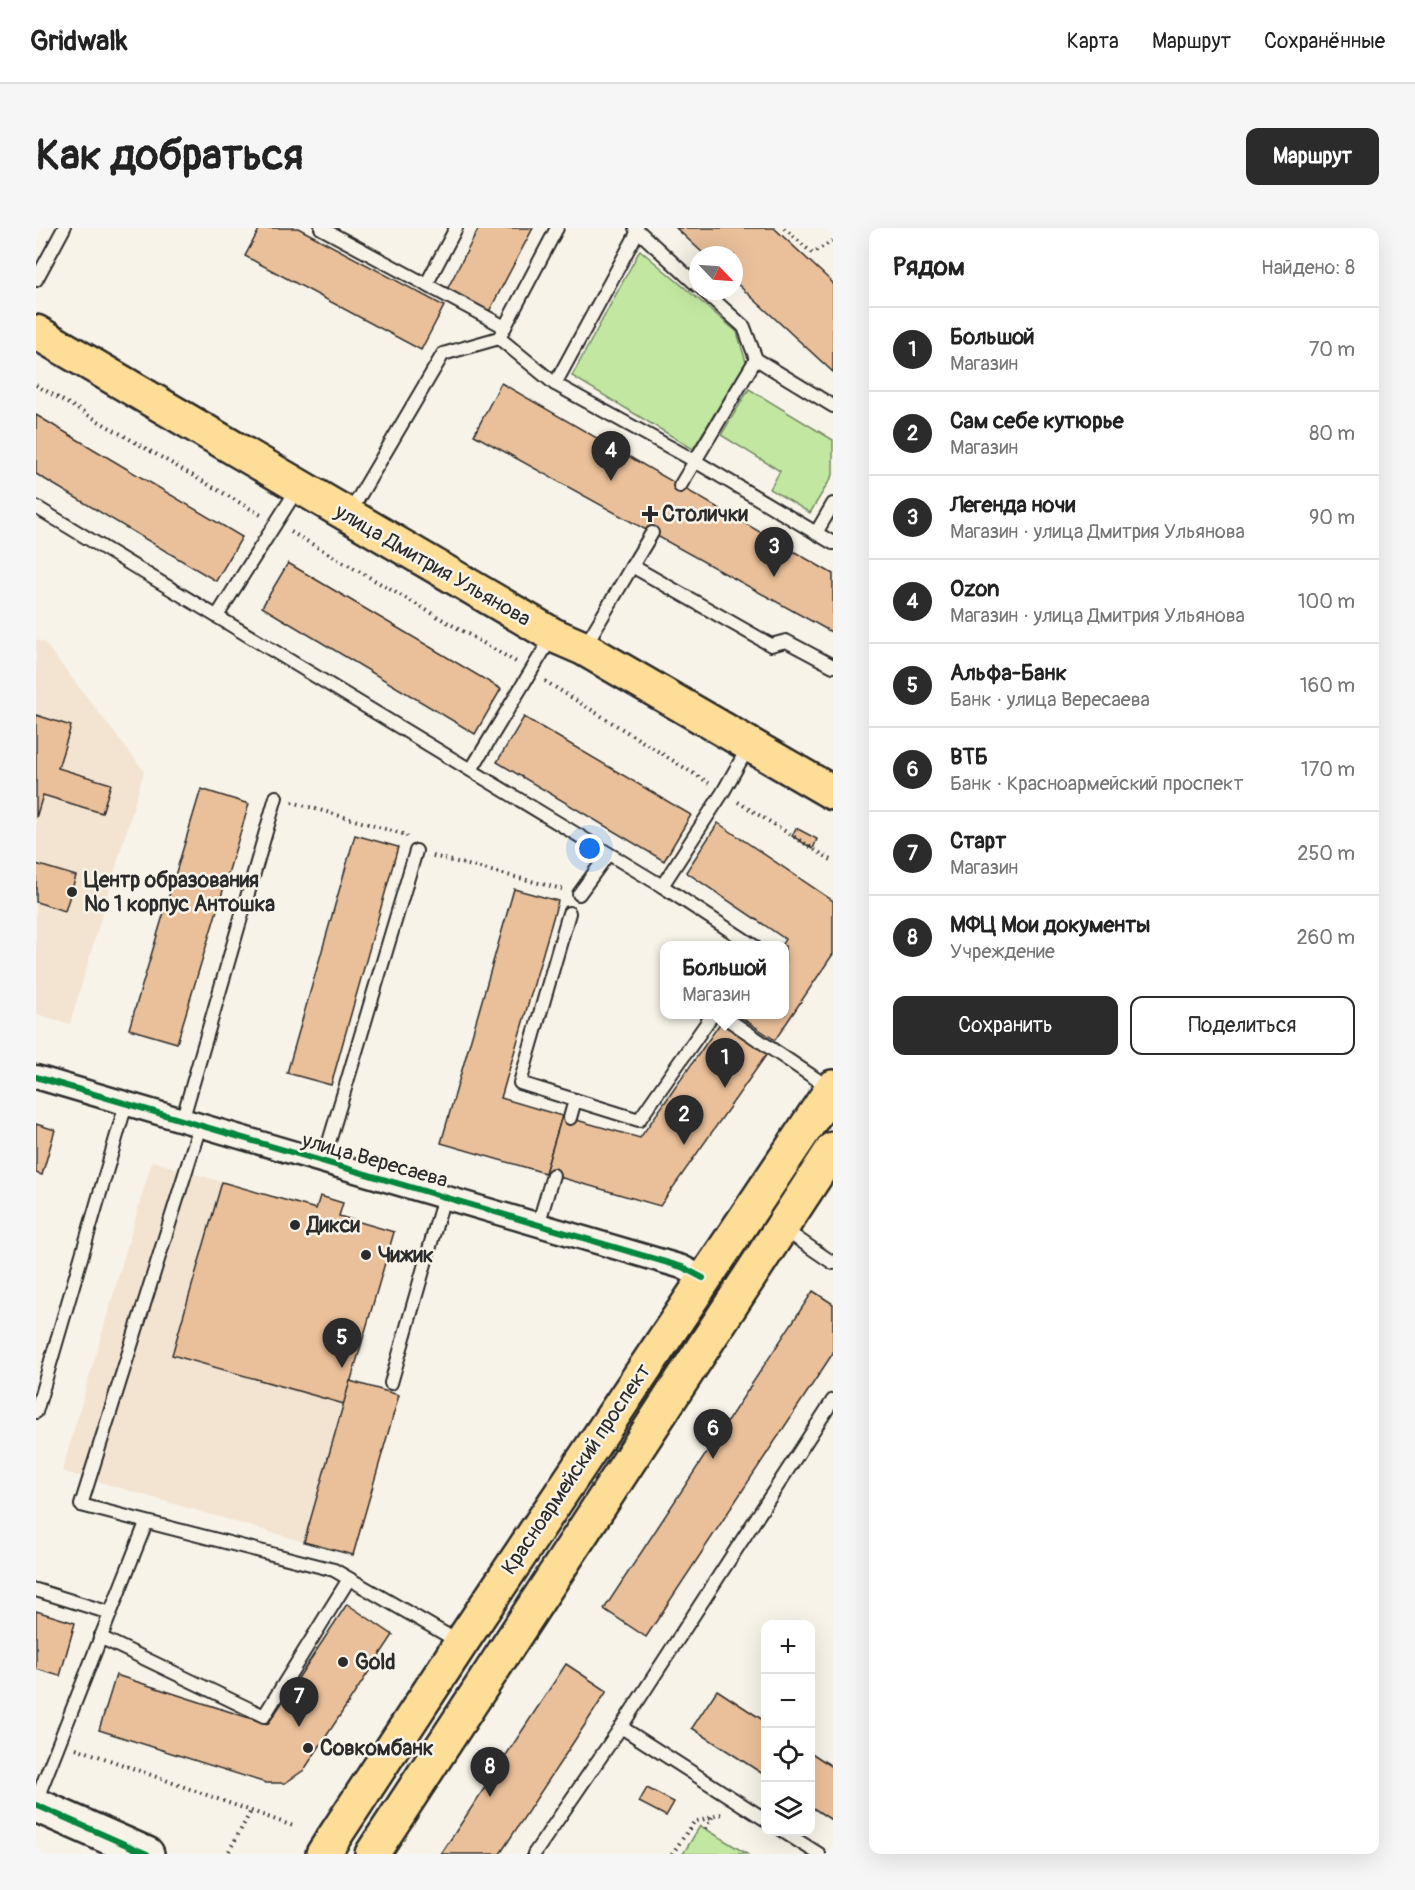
<!DOCTYPE html>
<html lang="ru">
<meta charset="utf-8">
<style>
body{margin:0;font-family:Pangolin,sans-serif;background:#f6f6f6;color:#222}
.controls{position:absolute;right:18px;bottom:18px;display:grid;overflow:hidden;border-radius:12px;box-shadow:0 6px 24px #0002}
.controls button{width:54px;height:54px;display:grid;place-items:center;padding:0;border:0;border-bottom:2px solid #e0e0e0;background:#fff;color:#222;font:30px sans-serif}
.compass{position:absolute;left:653px;top:18px;width:54px;height:54px;border-radius:50%;background:#fff;box-shadow:0 6px 24px #0002;rotate:115deg}
.you{position:absolute;left:554px;top:621px;width:21px;height:21px;margin:-15px;border:4px solid #fff;border-radius:50%;background:#1a73e8;box-shadow:0 0 0 9px #1a73e833}
.badge{display:grid;place-items:center;width:39px;height:39px;border-radius:50%;background:#2b2b2b;color:#fff;font-size:20px;font-weight:700}
.pin{position:absolute;translate:-50% -50px;filter:drop-shadow(0 2px 3px #0008)}
.pin::after{content:'';position:absolute;top:32px;width:21px;height:18px;background:inherit;clip-path:polygon(0 0,100% 0,50% 100%)}
.popup{position:absolute;left:624px;top:713px;width:129px;height:78px;box-sizing:border-box;display:grid;place-content:center;border-radius:12px;background:#fff;filter:drop-shadow(0 2px 4px #0005);font-size:20px;white-space:nowrap;color:#767676}
.popup b{font-size:22px;color:#222}
.popup::after{content:'';position:absolute;left:50%;top:100%;margin-left:-12px;border:12px solid transparent;border-top-color:#fff}
.list{margin:0;padding:0;list-style:none}
h2{display:flex;justify-content:space-between;align-items:center;height:78px;margin:0;padding:0 24px;font-size:26px}
h2 small{font-size:20px;font-weight:400;color:#767676}
.list li{display:grid;grid-template-columns:39px 1fr auto;gap:18px;align-items:center;box-sizing:border-box;height:84px;padding:0 24px;border-top:2px solid #e0e0e0}
.list b{display:block;font-size:22px;white-space:nowrap}
.list p{margin:0;font-size:20px;white-space:nowrap;color:#767676}
.list em{font-size:20px;font-style:normal;color:#767676}
.actions{display:flex;gap:12px;padding:18px 24px}
.actions a{flex:1;padding:14px 0;border:2px solid #2b2b2b;border-radius:12px;text-align:center;font-size:21px;color:#2b2b2b}
.actions .main{background:#2b2b2b;color:#fff}
.icon{flex:none;width:33px;height:33px;fill:none;stroke:currentColor;stroke-width:2;stroke-linecap:round;stroke-linejoin:round}
.map{position:relative;flex:none;width:797px;height:1626px;overflow:hidden;border-radius:12px}
header{display:flex;align-items:center;gap:36px;box-sizing:border-box;height:84px;padding:0 30px;background:#fff;border-bottom:2px solid #e0e0e0}
header strong{font-size:28px}
nav{display:flex;gap:33px;margin-inline-start:auto;font-size:21px}
.intro{display:flex;align-items:center;justify-content:space-between;box-sizing:border-box;height:144px;padding:0 36px}
h1{margin:0;font-size:42px}
.button{padding:15px 27px;border-radius:12px;background:#2b2b2b;color:#fff;font-size:21px;font-weight:700}
main{display:flex;gap:36px;padding:0 36px}
aside{flex:1;background:#fff;border-radius:12px;box-shadow:0 6px 24px #0002}
.map>svg:first-child{display:block}
.built{fill:#f3e4d1}
.green{fill:#c2e7a1;stroke:#768966;stroke-width:1.5}
.building{fill:#eac09a;stroke:#2b2b2b;stroke-width:1.5}
.lines{fill:none;stroke-linecap:round;stroke-linejoin:round}
.lane-casing{stroke:#2b2b2b;stroke-width:16}
.street-casing{stroke:#2b2b2b;stroke-width:27}
.secondary-casing{stroke:#2b2b2b;stroke-width:38}
.primary-casing{stroke:#2b2b2b;stroke-width:38}
.path{stroke:#2b2b2b;stroke-width:4;stroke-dasharray:1.5 4.5;stroke-linecap:butt}
.lane{stroke:#f7f3e8;stroke-width:12}
.street{stroke:#f7f3e8;stroke-width:22}
.secondary{stroke:#f7f3e8;stroke-width:33}
.primary{stroke:#fedd96;stroke-width:33}
.cycleway-casing{stroke:#f7f3e8;stroke-width:10}
.cycleway{stroke:#00873e;stroke-width:6}
.poi-dot{fill:#2b2b2b;stroke:#f7f3e8;stroke-width:2}
.labels{text-anchor:middle;stroke-width:5;stroke-linejoin:round;paint-order:stroke}
.poi-label{font-size:21px;font-weight:bold;fill:#2b2b2b;stroke:#f7f3e8;text-anchor:start}
.street-label{font-size:21px;fill:#2b2b2b;stroke:#f7f3e8}
</style>
<header>
<strong>Gridwalk</strong>
<nav><a>Карта</a><a>Маршрут</a><a>Сохранённые</a></nav>
</header>
<div class="intro"><h1>Как добраться</h1><a class="button">Маршрут</a></div>
<main>
<div class="map">
<svg width="797" height="1626" viewBox="0 0 797 1626">
<rect width="100%" height="100%" fill="#f7f3e8"/>
<filter id="ink" filterUnits="userSpaceOnUse"><feTurbulence type="fractalNoise" baseFrequency=".0167" numOctaves="2"/><feDisplacementMap in="SourceGraphic" scale="12" xChannelSelector="R" yChannelSelector="G"/><feConvolveMatrix kernelMatrix="1 2 1 2 8 2 1 2 1" color-interpolation-filters="sRGB"/></filter>
<g filter="url(#ink)">
<g class="built">
<path d="M0 412 8 414 108 543 34 796 0 786Z"/>
<path d="M116 933 186 954 136 1126 308 1176 268 1314 26 1243Z"/>
</g>
<g class="green">
<path d="M604 22 701 104 710 134 657 221 536 148Z"/>
<path d="M713 161 797 212V247L774 285 734 261 744 243 685 207Z"/>
<path d="M664 1598 670 1601 711 1626H647Z"/>
</g>
<g class="building">
<path d="M224 0H262L408 78 385 122 209 28Z"/>
<path d="M443 0H497L448 93 406 71Z"/>
<path d="M640 0H738L797 55V144L698 53V27H669Z"/>
<path d="M465 155 797 346V405L438 207Z"/>
<path d="M0 187 206 309 180 353 0 246Z"/>
<path d="M252 335 465 461 439 506 226 379Z"/>
<path d="M0 487 35 498 22 540 75 556 66 585 7 567 0 590Z"/>
<path d="M488 489 655 587 628 633 461 534Z"/>
<path d="M165 561 213 576 141 815 93 801Z"/>
<path d="M682 595 797 673V726L739 812 700 786H749V718H745L749 711 650 644Z"/>
<path d="M760 600 781 611 777 621 756 608Z"/>
<path d="M319 607 362 619 295 857 251 845Z"/>
<path d="M0 636 40 648 29 683 0 674Z"/>
<path d="M478 661 522 673 465 870 526 888 509 945 405 915Z"/>
<path d="M685 794 731 826 624 978 509 945 526 888 604 910Z"/>
<path d="M0 896 19 902 6 947 0 945Z"/>
<path d="M186 954 280 981 284 968 307 975 303 988 358 1004 308 1176 136 1127Z"/>
<path d="M777 1063 797 1076V1125L610 1409 568 1381Z"/>
<path d="M314 1153 363 1167 317 1327 268 1314Z"/>
<path d="M311 1376 357 1407 268 1542 249 1555H230L63 1502 80 1447 232 1496Z"/>
<path d="M0 1383 39 1395 24 1448 0 1441Z"/>
<path d="M530 1436 571 1463 554 1489 464 1626H405Z"/>
<path d="M681 1462 730 1494V1548L656 1500Z"/>
<path d="M774 1524 797 1539V1593L774 1578Z"/>
<path d="M611 1560 638 1574 630 1588 603 1574Z"/>
</g>
<g class="lines">
<g class="lane-casing">
<g id="lane">
<path d="M285 0 469 99"/>
<path d="M521 0 463 110 519 156 659 233 797 315"/>
<path d="M599 0 662 58"/>
<path d="M0 52 28 0"/>
<path d="M390 57 420 0"/>
<path d="M668 63 708 99 720 131 797 178"/>
<path d="M519 156 602 3"/>
<path d="M644 258 720 131"/>
<path d="M0 279 626 658"/>
<path d="M313 286 407 126 463 110"/>
<path d="M780 305 797 276"/>
<path d="M596 338 616 305"/>
<path d="M181 388 262 260"/>
<path d="M549 418 596 338 735 417 750 413 797 438"/>
<path d="M713 518 687 564 626 658 718 718"/>
<path d="M435 542 517 407"/>
<path d="M543 666 572 626"/>
<path d="M533 685 484 855 603 892 677 786"/>
<path d="M684 786 795 861"/>
<path d="M534 890 539 872"/>
<path d="M146 893 240 569"/>
<path d="M164 898 45 1277 298 1342 423 1414"/>
<path d="M287 934 380 623"/>
<path d="M502 997 517 947"/>
<path d="M746 1000 797 1035"/>
<path d="M355 1155 408 969"/>
<path d="M0 1184 90 876"/>
<path d="M0 1362 74 1385"/>
<path d="M64 1409 228 1488 313 1351"/>
<path d="M585 1499 730 1592"/>
<path d="M0 1573 110 1295"/>
<path d="M748 1604 783 1626"/>
<path d="M498 1626 585 1499 797 1172"/>
</g>
</g>
<g class="street-casing">
<path id="street" d="M0 849 646 1039 667 1050"/>
</g>
<g class="secondary-casing">
<path id="secondary" d="M0 1577 111 1626"/>
</g>
<g class="primary-casing">
<g id="primary">
<path d="M0 104 517 407 547 420 797 565"/>
<path d="M287 1626 425 1415 797 859"/>
<path d="M336 1626 797 921"/>
</g>
</g>
<g class="path">
<path d="M748 0 776 25 797 13"/>
<path d="M0 157 225 287"/>
<path d="M255 304 480 434"/>
<path d="M509 453 673 555"/>
<path d="M256 574 370 607 371 609"/>
<path d="M702 574 797 633"/>
<path d="M397 628 526 661"/>
<path d="M40 1520 257 1598"/>
<path d="M670 1601 676 1589"/>
<path d="M193 1623 215 1583"/>
<path d="M636 1626 658 1594 686 1586"/>
</g>
<use href="#lane" class="lane"/>
<use href="#street" class="street"/>
<use href="#secondary" class="secondary"/>
<use href="#primary" class="primary"/>
<g class="cycleway-casing">
<g id="cycleway">
<path d="M0 849 646 1039 667 1050"/>
<path d="M0 1577 111 1626"/>
</g>
</g>
<use href="#cycleway" class="cycleway"/>
</g>
</g>
<g class="poi-dot">
<path d="M611 277h6v6h6v6h-6v6h-6v-6h-6v-6h6z"/>
<circle cx="36" cy="664" r="6"/>
<circle cx="259" cy="997" r="6"/>
<circle cx="330" cy="1027" r="6"/>
<circle cx="307" cy="1434" r="6"/>
<circle cx="272" cy="1520" r="6"/>
</g>
<g class="labels">
<g class="poi-label">
<text x="626" y="293">Столички</text>
<text x="48" y="659">Центр образования<tspan x="48" dy="24">№ 1 корпус Антошка</tspan></text>
<text x="271" y="1004">Дикси</text>
<text x="342" y="1034">Чижик</text>
<text x="319" y="1441">Gold</text>
<text x="284" y="1527">Совкомбанк</text>
</g>
<g class="street-label">
<text transform="translate(397 337) rotate(30)" y="7">улица Дмитрия Ульянова</text>
<text transform="translate(339 932) rotate(16)" y="7">улица Вересаева</text>
<text transform="translate(540 1241) rotate(-56)" y="7">Красноармейский проспект</text>
</g>
</g>
</svg>
<div class="controls">
<button>+</button>
<button>−</button>
<button><svg class="icon" aria-label="locate" viewBox="0 0 24 24"><circle cx="12" cy="12" r="6"/><path d="M12 2v4M12 18v4M2 12h4M18 12h4"/></svg></button>
<button><svg class="icon" aria-label="layers" viewBox="0 0 24 24"><path d="M12 4l9 5-9 5-9-5zM3 14l9 5 9-5"/></svg></button>
</div>
<svg class="compass" viewBox="-18 -18 36 36"><path d="M0-13l5 13h-10z" fill="#e53935"/><path d="M0 13l5-13h-10z" fill="#767676"/></svg>
<div class="you"></div>
<div class="pin badge" style="left:689px;top:860px">1</div>
<div class="popup"><b>Большой</b>Магазин</div>
<div class="pin badge" style="left:648px;top:917px">2</div>
<div class="pin badge" style="left:738px;top:349px">3</div>
<div class="pin badge" style="left:575px;top:253px">4</div>
<div class="pin badge" style="left:306px;top:1140px">5</div>
<div class="pin badge" style="left:677px;top:1231px">6</div>
<div class="pin badge" style="left:263px;top:1499px">7</div>
<div class="pin badge" style="left:454px;top:1569px">8</div>
</div>
<aside>
<h2>Рядом<small>Найдено: 8</small></h2>
<ul class="list">
<li><span class="badge">1</span><div><b>Большой</b><p>Магазин</p></div><em>70 m</em></li>
<li><span class="badge">2</span><div><b>Сам себе кутюрье</b><p>Магазин</p></div><em>80 m</em></li>
<li><span class="badge">3</span><div><b>Легенда ночи</b><p>Магазин · улица Дмитрия Ульянова</p></div><em>90 m</em></li>
<li><span class="badge">4</span><div><b>Ozon</b><p>Магазин · улица Дмитрия Ульянова</p></div><em>100 m</em></li>
<li><span class="badge">5</span><div><b>Альфа-Банк</b><p>Банк · улица Вересаева</p></div><em>160 m</em></li>
<li><span class="badge">6</span><div><b>ВТБ</b><p>Банк · Красноармейский проспект</p></div><em>170 m</em></li>
<li><span class="badge">7</span><div><b>Старт</b><p>Магазин</p></div><em>250 m</em></li>
<li><span class="badge">8</span><div><b>МФЦ Мои документы</b><p>Учреждение</p></div><em>260 m</em></li>
</ul>
<div class="actions"><a class="main">Сохранить</a><a>Поделиться</a></div>
</aside>
</main>
